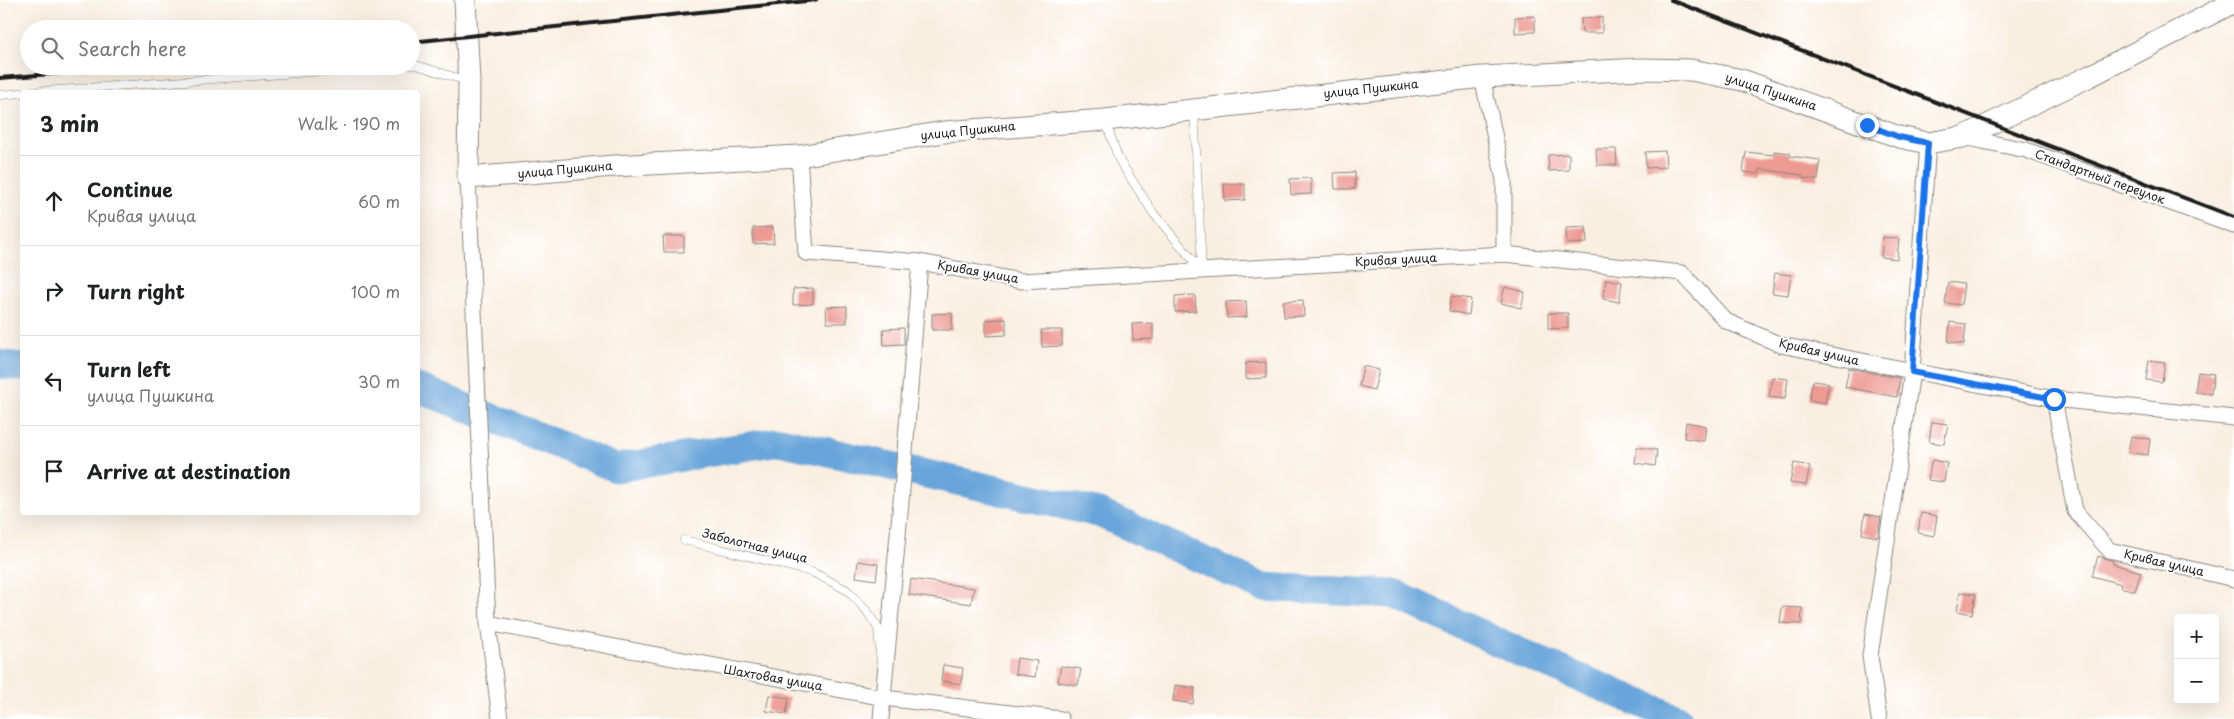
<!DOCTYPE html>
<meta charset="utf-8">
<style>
body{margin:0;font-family:"Playpen Sans",sans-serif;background:#f2f2f2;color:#202124}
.controls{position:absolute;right:15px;bottom:15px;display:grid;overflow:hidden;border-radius:5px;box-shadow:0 5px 20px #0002}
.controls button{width:45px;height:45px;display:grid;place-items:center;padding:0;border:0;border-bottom:1px solid #e0e0e0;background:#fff;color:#202124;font:25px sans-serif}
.stop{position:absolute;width:15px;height:15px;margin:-11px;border:4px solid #1a73e8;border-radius:50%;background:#fff}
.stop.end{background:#1a73e8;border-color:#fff;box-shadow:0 1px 5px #0008}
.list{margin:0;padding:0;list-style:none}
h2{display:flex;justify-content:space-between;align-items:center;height:65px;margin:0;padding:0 20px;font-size:21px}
h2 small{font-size:16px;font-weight:400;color:#757577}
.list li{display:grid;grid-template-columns:32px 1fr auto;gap:15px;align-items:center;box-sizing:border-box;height:90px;padding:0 20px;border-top:1px solid #e0e0e0}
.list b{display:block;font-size:19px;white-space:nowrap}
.list p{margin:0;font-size:16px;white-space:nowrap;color:#757577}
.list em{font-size:16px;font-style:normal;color:#757577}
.icon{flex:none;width:28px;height:28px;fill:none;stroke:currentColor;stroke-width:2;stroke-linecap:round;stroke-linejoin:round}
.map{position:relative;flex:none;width:2234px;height:719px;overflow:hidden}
.search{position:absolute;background:#fff;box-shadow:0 5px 20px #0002;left:20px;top:20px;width:400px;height:55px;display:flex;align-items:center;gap:12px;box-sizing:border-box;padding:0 18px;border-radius:28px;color:#757577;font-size:19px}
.panel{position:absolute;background:#fff;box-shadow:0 5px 20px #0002;left:20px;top:90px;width:400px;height:425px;border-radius:5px}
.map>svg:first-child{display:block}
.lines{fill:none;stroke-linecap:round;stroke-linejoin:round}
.river{stroke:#69a5da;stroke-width:29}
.building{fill:#ed9a93}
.service-casing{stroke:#8a867e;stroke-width:9}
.minor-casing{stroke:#8a867e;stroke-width:17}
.secondary-casing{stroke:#8a867e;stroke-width:23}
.service{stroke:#fff;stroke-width:8}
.minor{stroke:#fff;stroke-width:15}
.secondary{stroke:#fff;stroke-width:21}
.rail{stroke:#1c1c1c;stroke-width:4}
.route{stroke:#1a73e8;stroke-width:6}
.labels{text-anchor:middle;stroke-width:4;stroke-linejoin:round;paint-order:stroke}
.street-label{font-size:12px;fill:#1c1c1c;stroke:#fff}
</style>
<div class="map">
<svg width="2234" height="719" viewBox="0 0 2234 719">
<rect width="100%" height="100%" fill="#fff"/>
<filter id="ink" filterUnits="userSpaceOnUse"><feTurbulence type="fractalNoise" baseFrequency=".02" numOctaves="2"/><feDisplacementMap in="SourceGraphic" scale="10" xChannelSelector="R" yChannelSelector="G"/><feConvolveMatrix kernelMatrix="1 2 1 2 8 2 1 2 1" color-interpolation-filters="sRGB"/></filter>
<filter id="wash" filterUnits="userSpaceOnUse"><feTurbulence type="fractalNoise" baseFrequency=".0096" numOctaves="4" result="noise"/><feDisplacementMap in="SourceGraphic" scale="20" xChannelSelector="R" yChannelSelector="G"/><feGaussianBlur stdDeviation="1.12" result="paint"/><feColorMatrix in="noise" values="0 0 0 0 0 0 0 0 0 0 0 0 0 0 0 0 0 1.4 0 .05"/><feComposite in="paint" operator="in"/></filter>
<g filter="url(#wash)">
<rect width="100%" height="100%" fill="#f9efe1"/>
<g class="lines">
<g class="river">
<path d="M0 364 22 367"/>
<path d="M418 388 616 468 780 441 1099 513 1262 587 1394 594 1528 656 1678 719"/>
</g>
</g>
<g id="blocks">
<g class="building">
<path d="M1535 16V32L1515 33V17Z"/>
<path d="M1602 17V33H1582L1581 18Z"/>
<path d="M1596 149H1616L1617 165H1597Z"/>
<path d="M1665 151 1666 167 1646 168 1645 152Z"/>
<path d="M1774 151 1790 153V156L1820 160 1818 180 1802 178V175L1760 169 1759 174 1743 172 1746 152 1774 155Z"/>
<path d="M1569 154V170L1549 171 1548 155Z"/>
<path d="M1355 172V189H1335L1334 173Z"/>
<path d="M1311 178V194L1291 195 1290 179Z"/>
<path d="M1224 184H1245V200L1225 201Z"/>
<path d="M773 227 774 243 753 244V228Z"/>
<path d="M1586 227 1587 243 1567 244 1566 228Z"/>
<path d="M663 236H684V252H664Z"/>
<path d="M1883 237 1899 239 1897 259 1881 257Z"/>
<path d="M1775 273 1791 275 1788 295 1772 293Z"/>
<path d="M1606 279 1622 282 1619 302 1603 299Z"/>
<path d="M1948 282 1964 284 1961 305 1945 303Z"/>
<path d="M1505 287 1525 292 1521 308 1501 303Z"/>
<path d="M813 288V304L793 305V289Z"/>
<path d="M1195 295 1196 311 1175 312V296Z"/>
<path d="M1451 296 1471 299 1469 315 1449 311Z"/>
<path d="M1303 300 1304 316 1284 317 1283 301Z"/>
<path d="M1246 301 1247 317 1227 318 1226 302Z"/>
<path d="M847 306V323H827L826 307Z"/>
<path d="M952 313V330H932V314Z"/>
<path d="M1548 313H1568V328L1548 329Z"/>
<path d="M1006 319V335L986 336V320Z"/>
<path d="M1950 322 1966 324 1964 344 1948 342Z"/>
<path d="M1153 323V339L1133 340 1132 324Z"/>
<path d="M904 328V344L884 345 883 329Z"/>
<path d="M1041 330H1062V346L1042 347Z"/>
<path d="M2149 360 2165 362 2162 382 2146 380Z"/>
<path d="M1266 362V378L1246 379V363Z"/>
<path d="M1363 366 1379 370 1374 390 1359 386Z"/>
<path d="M1849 368 1900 378 1897 397 1845 387Z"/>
<path d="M2198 372 2214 374 2211 394 2195 392Z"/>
<path d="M1772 377 1788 379 1785 399 1769 397Z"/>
<path d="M1813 381 1829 383 1825 403 1809 400Z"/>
<path d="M1686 422 1706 426 1704 441 1684 438Z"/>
<path d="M1932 422 1948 424 1944 444 1929 442Z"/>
<path d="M2131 436 2150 439 2148 455 2128 452Z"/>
<path d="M1637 447 1657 450 1655 466 1635 463Z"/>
<path d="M1932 460 1947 463 1944 482 1928 480Z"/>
<path d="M1794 463 1810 466 1806 485 1790 483Z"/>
<path d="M1921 513 1937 516 1934 536 1918 533Z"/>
<path d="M1865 514 1881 517 1878 537 1862 534Z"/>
<path d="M2098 556 2113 561V564L2141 572 2135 591 2120 587 2121 584 2092 576Z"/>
<path d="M858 561 878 564 876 580 856 577Z"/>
<path d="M911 579 974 588 971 604 909 595Z"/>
<path d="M1960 592 1976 594 1972 614 1957 611Z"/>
<path d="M1782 607 1802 608 1801 624 1780 623Z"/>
<path d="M1017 658 1037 661 1035 677 1015 674Z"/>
<path d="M943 665 963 668 961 684 941 681Z"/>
<path d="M1061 666 1081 669 1078 685 1058 682Z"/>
<path d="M1175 685 1195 688 1193 704 1173 701Z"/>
<path d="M769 695 789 698 786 714 766 711Z"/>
</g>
</g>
</g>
<g filter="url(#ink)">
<use href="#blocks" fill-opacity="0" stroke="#8a867e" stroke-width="1"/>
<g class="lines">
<g class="service-casing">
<g id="service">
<path d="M411 65H416L467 81"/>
<path d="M30 92 394 66"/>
<path d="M0 95 22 93"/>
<path d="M1106 123 1119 160 1154 214 1202 271 1194 111"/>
<path d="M684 540 812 572 847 590 866 610 878 628 881 664"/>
</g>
</g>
<g class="minor-casing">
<g id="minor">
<path d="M1482 77 1504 180V254"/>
<path d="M1963 137 2026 150 2234 226"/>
<path d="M799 156 806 253 920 262 1021 281 1504 254 1682 273 1726 321 1781 345 2054 399 2075 511 2109 550 2234 579"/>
<path d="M468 178 488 623 500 719"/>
<path d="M2054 399 2234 418"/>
<path d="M488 623 884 698 1061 719"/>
<path d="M881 719 901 502 920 262"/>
<path d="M1879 719 1870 656 1912 372 1928 143"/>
</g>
</g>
<g class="secondary-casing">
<path id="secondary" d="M465 0 469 82 468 178 614 166 799 156 944 132 1105 120 1482 77 1641 69 1691 70 1742 80 1899 137 1928 143 1963 137 2090 76 2234 2"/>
</g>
<use href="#service" class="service"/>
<use href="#minor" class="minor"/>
<use href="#secondary" class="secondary"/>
<g class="rail">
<path d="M1671 0 2234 217"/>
<path d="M411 42 816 0"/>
<path d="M0 78 151 66"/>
</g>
</g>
</g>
<g class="lines" filter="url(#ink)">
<path class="route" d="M1867 125 1899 137 1928 143 1912 372 2054 399"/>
</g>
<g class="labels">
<g class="street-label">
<text transform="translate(1371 89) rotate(-6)" y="4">улица Пушкина</text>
<text transform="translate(1771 92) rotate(18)" y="4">улица Пушкина</text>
<text transform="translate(968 131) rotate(-6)" y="4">улица Пушкина</text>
<text transform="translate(565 170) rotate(-5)" y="4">улица Пушкина</text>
<text transform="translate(2100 177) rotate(20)" y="4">Стандартный переулок</text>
<text transform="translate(1396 260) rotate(-3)" y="4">Кривая улица</text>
<text transform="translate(978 272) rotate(10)" y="4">Кривая улица</text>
<text transform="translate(1819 352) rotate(13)" y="4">Кривая улица</text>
<text transform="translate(755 546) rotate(14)" y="4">Заболотная улица</text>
<text transform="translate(2164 563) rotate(13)" y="4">Кривая улица</text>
<text transform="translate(773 678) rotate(10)" y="4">Шахтовая улица</text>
</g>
</g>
</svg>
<div class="controls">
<button>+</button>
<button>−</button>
</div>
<div class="stop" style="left:2054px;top:399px"></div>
<div class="stop end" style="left:1867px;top:125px"></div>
<div class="search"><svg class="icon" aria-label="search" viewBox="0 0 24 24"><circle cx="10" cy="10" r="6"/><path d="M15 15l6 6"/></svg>Search here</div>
<section class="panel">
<h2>3 min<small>Walk · 190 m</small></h2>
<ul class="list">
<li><svg class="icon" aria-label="ahead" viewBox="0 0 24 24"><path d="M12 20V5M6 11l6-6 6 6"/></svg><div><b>Continue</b><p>Кривая улица</p></div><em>60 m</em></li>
<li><svg class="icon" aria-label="right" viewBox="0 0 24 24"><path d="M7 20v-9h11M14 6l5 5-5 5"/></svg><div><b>Turn right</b></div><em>100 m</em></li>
<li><svg class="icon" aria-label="left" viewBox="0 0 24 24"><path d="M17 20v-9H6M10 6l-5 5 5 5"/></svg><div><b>Turn left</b><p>улица Пушкина</p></div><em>30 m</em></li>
<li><svg class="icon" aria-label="arrive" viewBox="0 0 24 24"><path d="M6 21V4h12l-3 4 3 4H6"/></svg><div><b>Arrive at destination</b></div></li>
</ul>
</section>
</div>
